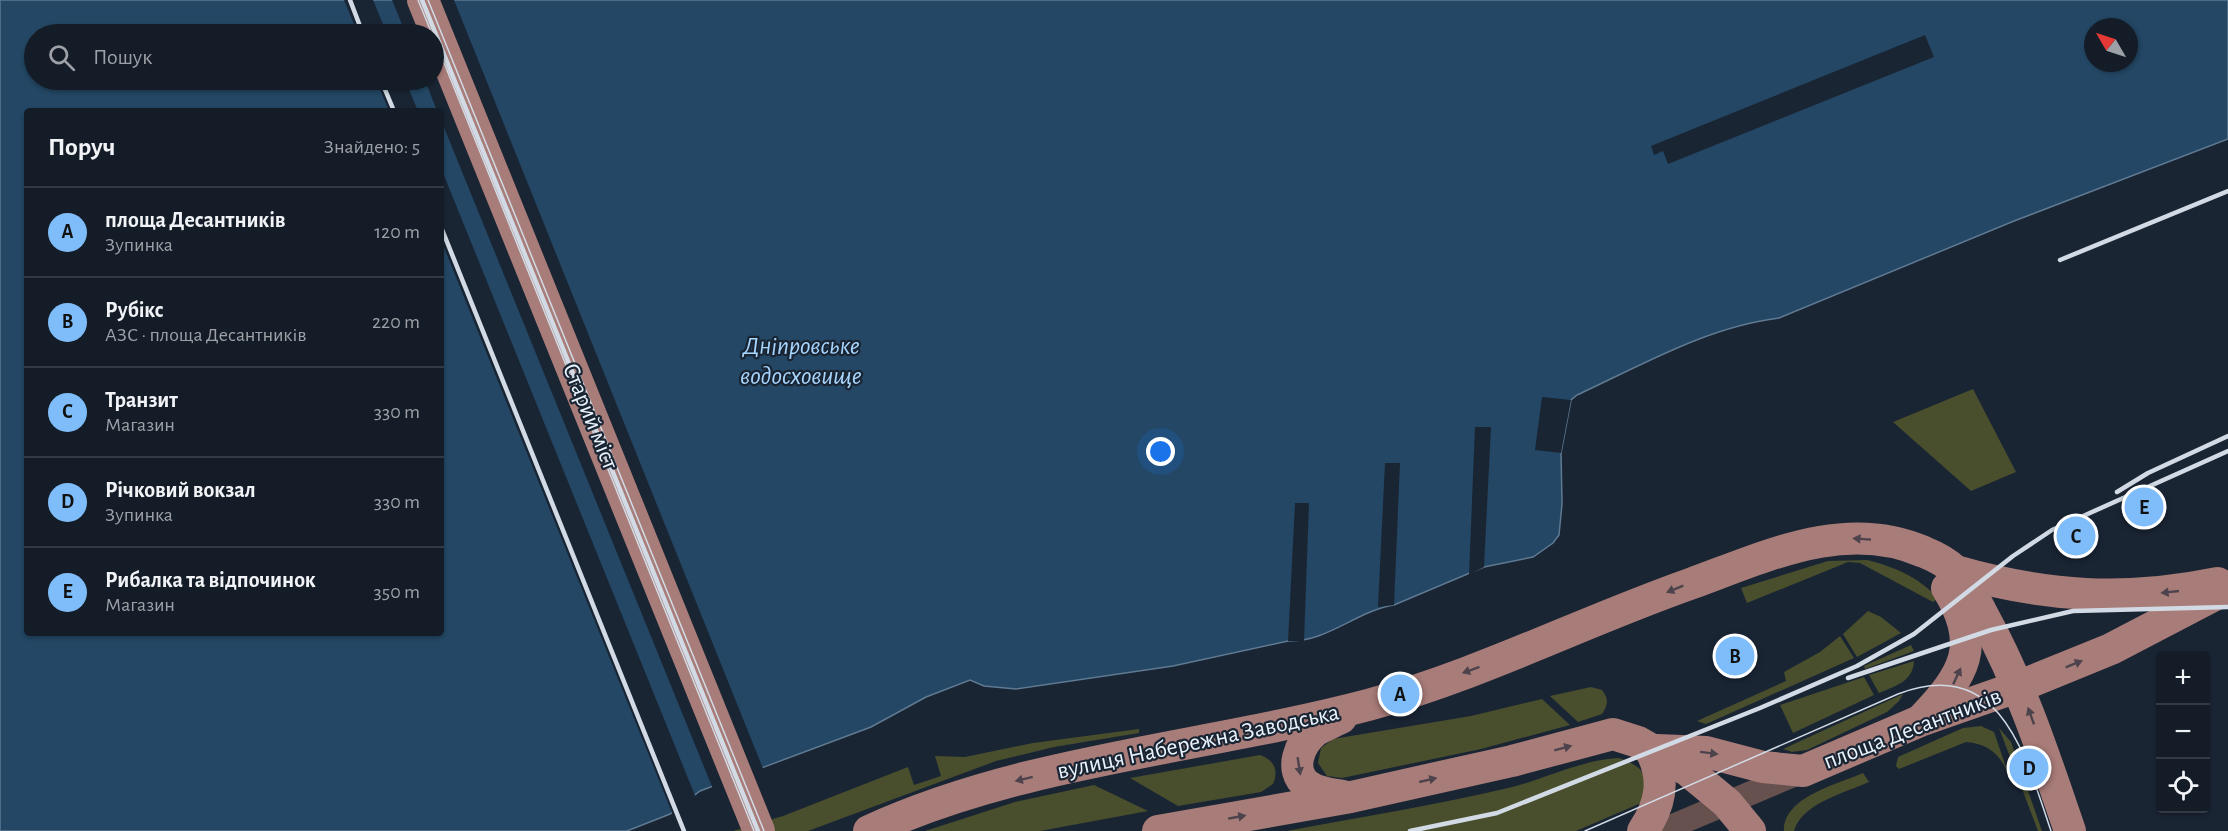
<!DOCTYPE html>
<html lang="uk">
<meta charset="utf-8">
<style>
body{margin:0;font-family:"Alegreya Sans",sans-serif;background:#212933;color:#f1f3f6}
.controls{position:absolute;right:18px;bottom:18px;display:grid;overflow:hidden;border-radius:6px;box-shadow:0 2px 4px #0004}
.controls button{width:54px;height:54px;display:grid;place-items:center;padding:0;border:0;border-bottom:2px solid #333a44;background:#141c27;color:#f1f3f6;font:30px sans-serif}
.compass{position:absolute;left:2084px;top:18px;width:54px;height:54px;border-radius:50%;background:#141c27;box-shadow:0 2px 4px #0004;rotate:309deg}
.you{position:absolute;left:1161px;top:452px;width:21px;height:21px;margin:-15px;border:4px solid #fff;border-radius:50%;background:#1a73e8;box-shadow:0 0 0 9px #1a73e833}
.badge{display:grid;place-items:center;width:39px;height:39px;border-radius:50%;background:#7ebdf9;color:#111;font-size:20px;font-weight:700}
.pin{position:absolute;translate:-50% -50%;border:3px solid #fff;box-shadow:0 2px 6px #0006}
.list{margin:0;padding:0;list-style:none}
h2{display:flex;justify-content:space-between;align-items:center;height:78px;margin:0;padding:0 24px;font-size:26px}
h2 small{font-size:20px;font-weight:400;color:#9da1a7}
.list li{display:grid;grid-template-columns:39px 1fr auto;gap:18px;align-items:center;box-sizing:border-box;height:90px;padding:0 24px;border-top:2px solid #333a44}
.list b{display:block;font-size:22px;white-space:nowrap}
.list p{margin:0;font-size:20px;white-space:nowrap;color:#9da1a7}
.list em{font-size:20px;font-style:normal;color:#9da1a7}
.icon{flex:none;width:33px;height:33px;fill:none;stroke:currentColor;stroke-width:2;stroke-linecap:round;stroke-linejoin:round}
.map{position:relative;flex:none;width:2228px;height:831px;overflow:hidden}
.search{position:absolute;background:#141c27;box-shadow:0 2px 4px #0004;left:24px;top:24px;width:420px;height:66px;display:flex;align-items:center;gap:15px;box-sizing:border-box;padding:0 21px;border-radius:33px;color:#9da1a7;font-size:22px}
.panel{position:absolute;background:#141c27;box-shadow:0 2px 4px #0004;left:24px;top:108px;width:420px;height:528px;border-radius:6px}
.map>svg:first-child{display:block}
.green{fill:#494e2d}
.water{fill:#234764;stroke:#5f7a92;stroke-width:1.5;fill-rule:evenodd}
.pier{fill:#1a2534}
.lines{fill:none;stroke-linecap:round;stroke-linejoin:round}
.minor{stroke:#66514f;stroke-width:24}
.major{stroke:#a87c78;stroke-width:32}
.tram{stroke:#d2dbe5;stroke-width:1.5}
.rail{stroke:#d2dbe5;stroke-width:4.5}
.oneway{fill:#4c434c}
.labels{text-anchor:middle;stroke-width:4.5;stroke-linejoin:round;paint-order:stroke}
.street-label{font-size:24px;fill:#eaf2fc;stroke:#1a2534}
.water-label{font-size:26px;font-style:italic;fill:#a6d5fe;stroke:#1a2534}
</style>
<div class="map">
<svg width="2228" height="831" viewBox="0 0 2228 831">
<rect width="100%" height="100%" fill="#1a2534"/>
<g class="green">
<path d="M1973 389 2016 472 1971 491 1893 422Z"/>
<path d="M1867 560C1895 567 1918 577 1938 598L1933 602 1860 563 1848 562 1747 603 1741 588 1828 561Z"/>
<path d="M1868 611 1881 617 1901 633 1857 657 1843 634Z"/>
<path d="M1840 636 1854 658 1706 724 1697 721 1786 681 1784 672 1820 652Z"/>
<path d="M1911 645 1914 651 1865 669 1864 666Z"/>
<path d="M1914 661C1913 682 1895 686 1879 693L1869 675Z"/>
<path d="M1864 677 1874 695 1793 733 1780 705Z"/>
<path d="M1591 687 1602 690C1609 699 1608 705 1602 714L1578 722 1550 696Z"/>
<path d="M1903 694 1899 701 1887 712 1807 750 1792 752 1783 749Z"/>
<path d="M1542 699 1570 725 1481 749 1342 778 1327 776 1318 763 1321 748 1333 739 1471 716Z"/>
<path d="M1981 726 1994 732 2008 773C1999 753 1988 744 1966 742L1899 769 1896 766 1898 757 1963 728Z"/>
<path d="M1999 728 2011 742 2042 831H2038Z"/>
<path d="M1139 729V733L1054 747 996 761 808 831H733L783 816 908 767 914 785 941 776 935 756 965 757 1033 743Z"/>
<path d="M1260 755C1274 760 1279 770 1273 784L1261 792 1178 806 1130 778Z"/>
<path d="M1619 758C1646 768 1645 773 1648 800L1576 831H1287C1361 817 1435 805 1508 788 1546 779 1580 760 1619 758Z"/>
<path d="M1863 773 1869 782C1845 793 1802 803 1794 831H1784C1783 797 1838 784 1863 773Z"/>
<path d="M1094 785 1148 811 1040 831H925L1015 802Z"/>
</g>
<path class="water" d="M0 0H2228V139L2014 221 1779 318C1707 327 1642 365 1577 395L1571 400 1561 453 1562 504 1559 535 1553 543 1533 557 1484 567 1394 605C1357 611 1325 643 1288 641L1173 666 1016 689 984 686 970 680 926 697 871 727 700 791 670 814 627 831H0ZM2093 27H2129V63H2093ZM34 34H434V80H34ZM27 111H441V633H27Z"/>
<g class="pier">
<path d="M344 0H373L387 34H358Z"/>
<path d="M392 0H454L764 771 713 789 441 120V111H437L425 80H434V34H406Z"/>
<path d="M1925 35 1934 57 1668 164 1663 151 1654 155 1651 146Z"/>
<path d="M376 80H405L418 111H389Z"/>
<path d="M441 168 696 798 673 815 441 240Z"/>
<path d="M1542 397 1571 400 1561 453 1535 450Z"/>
<path d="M1475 427H1491L1484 567 1469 575Z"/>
<path d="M1385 463H1400L1394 605 1378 607Z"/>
<path d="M1295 503H1309L1304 642 1288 641Z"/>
</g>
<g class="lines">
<path class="minor" d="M1661 831 1803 771"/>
<g class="major">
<path d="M423 0 759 831"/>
<path d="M1955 571C2046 597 2125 602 2218 583"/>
<path d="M1341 718C1333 722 1323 726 1315 731 1300 743 1288 770 1307 785 1317 793 1331 794 1343 796"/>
<path d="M1923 718C1964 675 1983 645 1947 588"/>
<path d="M1657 750 1706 752 1763 767 1803 771 1920 721 2020 686 2111 649 2228 588"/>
<path d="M869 831C1023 760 1205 748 1368 705 1479 675 1582 622 1690 584 1765 557 1845 517 1924 552 1934 556 1947 563 1954 570 1968 583 1976 603 1985 619 2022 687 2045 758 2070 831"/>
<path d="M1158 831 1351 797 1512 761 1613 734 1638 742 1687 770 1727 803 1750 831"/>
<path d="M1643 831C1661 805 1666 778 1650 749"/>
</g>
<g class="tram">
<path d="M418 0 432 34"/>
<path d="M428 0 764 831"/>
<path d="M434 38 754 831"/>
<path d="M1585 831 1898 694C2001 654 2026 758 2051 831"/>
</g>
<g class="rail">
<path d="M350 0 363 34"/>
<path d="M422 0 758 831"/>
<path d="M381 80 394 111"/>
<path d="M441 227 684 831"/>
<path d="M2060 260 2228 191"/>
<path d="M2117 492 2148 473 2228 436"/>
<path d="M1848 678 1991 630 2073 611 2228 607"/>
<path d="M1410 831 1497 813 1760 708 1857 666 1914 634 2013 556 2052 530 2228 451"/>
</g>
</g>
<defs><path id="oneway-solid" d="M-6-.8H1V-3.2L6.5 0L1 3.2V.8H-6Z" transform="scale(1.5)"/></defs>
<g class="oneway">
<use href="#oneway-solid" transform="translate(1862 539) rotate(-176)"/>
<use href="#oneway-solid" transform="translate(1675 589) rotate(158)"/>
<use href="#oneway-solid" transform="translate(2170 592) rotate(174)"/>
<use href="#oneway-solid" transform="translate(2074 664) rotate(-22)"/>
<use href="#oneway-solid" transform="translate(1471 670) rotate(160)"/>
<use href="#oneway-solid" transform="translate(1957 676) rotate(-65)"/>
<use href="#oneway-solid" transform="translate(2031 716) rotate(-110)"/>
<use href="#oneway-solid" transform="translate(1563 748) rotate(-15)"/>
<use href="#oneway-solid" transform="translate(1709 753) rotate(7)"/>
<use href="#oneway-solid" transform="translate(1299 766) rotate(81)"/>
<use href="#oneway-solid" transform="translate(1024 779) rotate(166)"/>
<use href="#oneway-solid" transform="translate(1428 780) rotate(-13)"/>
<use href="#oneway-solid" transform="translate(1237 817) rotate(-10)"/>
</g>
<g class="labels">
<g class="street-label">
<text transform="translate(591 416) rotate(68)" y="8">Старий міст</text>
<text transform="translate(1912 728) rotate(-21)" y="8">площа Десантників</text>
<text transform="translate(1198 741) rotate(-12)" y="8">вулиця Набережна Заводська</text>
</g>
<g class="water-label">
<text x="801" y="354">Дніпровське<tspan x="801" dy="30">водосховище</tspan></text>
</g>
</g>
</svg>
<div class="controls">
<button>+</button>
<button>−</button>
<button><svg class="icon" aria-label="locate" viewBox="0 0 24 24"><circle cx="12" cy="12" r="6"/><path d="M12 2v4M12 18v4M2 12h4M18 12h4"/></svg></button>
</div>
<svg class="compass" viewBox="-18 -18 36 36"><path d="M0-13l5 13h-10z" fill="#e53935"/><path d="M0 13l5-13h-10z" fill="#9da1a7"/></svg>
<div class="you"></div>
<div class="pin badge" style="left:1400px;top:694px">A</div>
<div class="pin badge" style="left:1735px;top:656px">B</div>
<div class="pin badge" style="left:2076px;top:536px">C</div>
<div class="pin badge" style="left:2029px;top:768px">D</div>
<div class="pin badge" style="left:2144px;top:507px">E</div>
<div class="search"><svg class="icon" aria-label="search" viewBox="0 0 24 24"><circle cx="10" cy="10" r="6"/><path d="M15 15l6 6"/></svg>Пошук</div>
<section class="panel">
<h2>Поруч<small>Знайдено: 5</small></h2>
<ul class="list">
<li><span class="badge">A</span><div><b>площа Десантників</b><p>Зупинка</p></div><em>120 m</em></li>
<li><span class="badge">B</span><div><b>Рубікс</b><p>АЗС · площа Десантників</p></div><em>220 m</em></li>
<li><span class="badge">C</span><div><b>Транзит</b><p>Магазин</p></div><em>330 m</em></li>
<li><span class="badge">D</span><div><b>Річковий вокзал</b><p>Зупинка</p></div><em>330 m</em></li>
<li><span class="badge">E</span><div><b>Рибалка та відпочинок</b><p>Магазин</p></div><em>350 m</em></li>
</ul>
</section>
</div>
